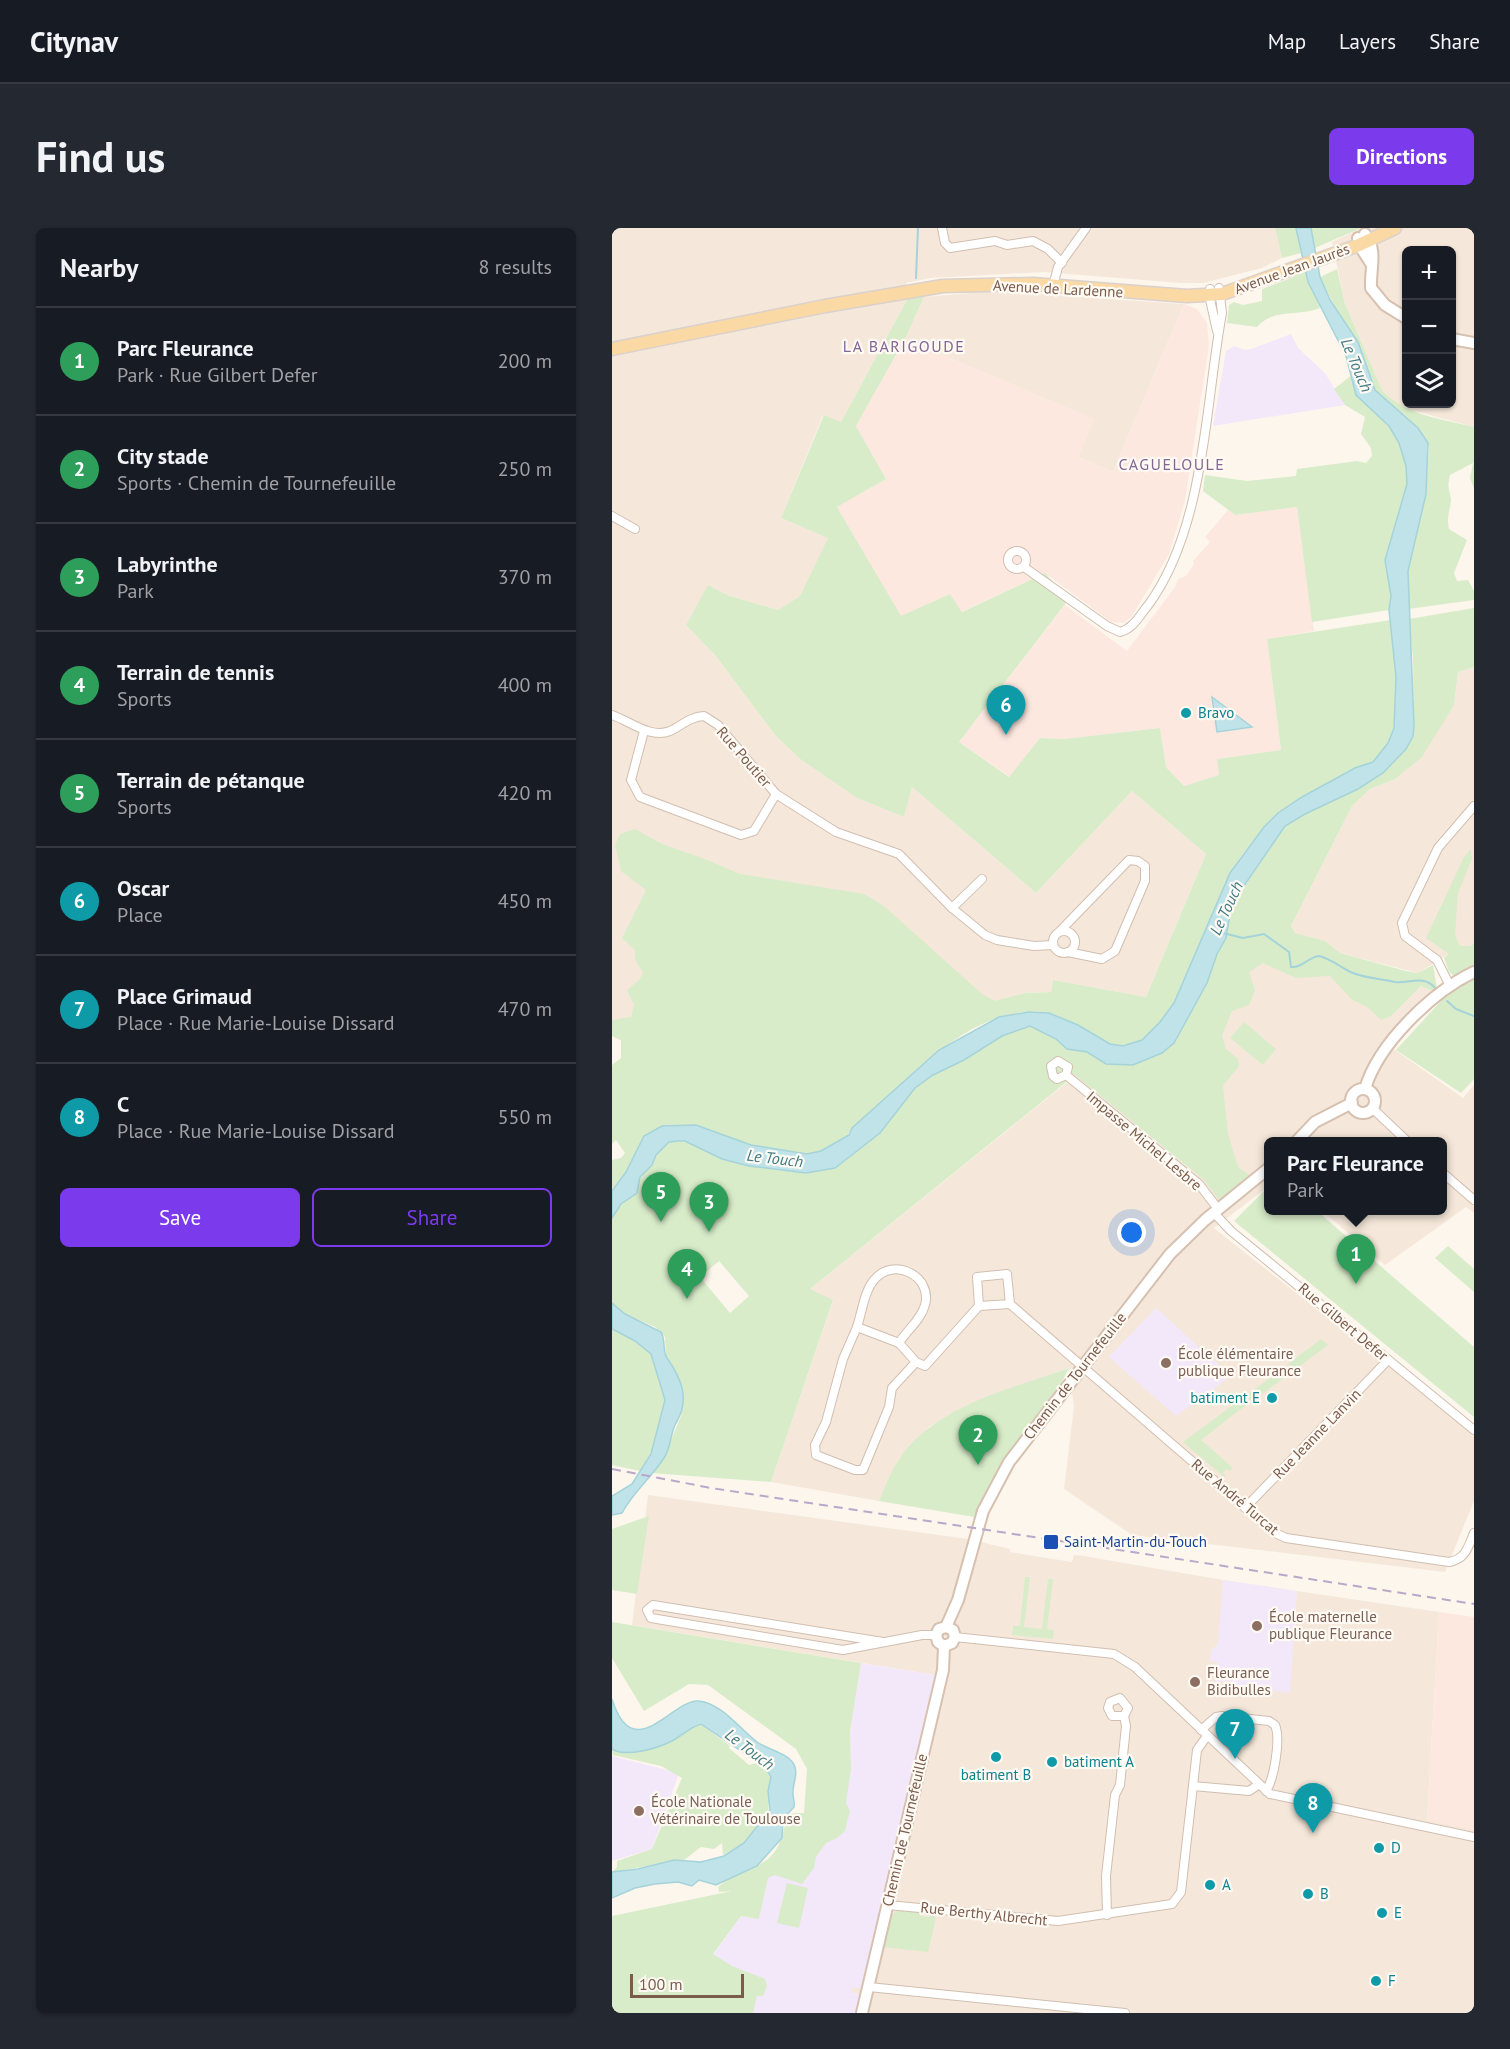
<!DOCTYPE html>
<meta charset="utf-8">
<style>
body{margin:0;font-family:"PT Sans",sans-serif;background:#242831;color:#f1f3f6}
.controls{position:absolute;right:18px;top:18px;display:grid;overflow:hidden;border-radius:9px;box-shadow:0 2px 4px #0004}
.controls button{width:54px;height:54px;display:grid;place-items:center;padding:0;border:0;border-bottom:2px solid #363941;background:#171b24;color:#f1f3f6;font:30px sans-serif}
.scale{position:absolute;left:18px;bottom:15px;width:114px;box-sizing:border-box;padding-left:6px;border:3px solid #7a5c4d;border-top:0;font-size:16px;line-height:21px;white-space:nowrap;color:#7a5c4d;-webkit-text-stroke:4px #fffaf3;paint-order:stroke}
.you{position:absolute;left:520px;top:1005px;width:21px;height:21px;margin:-15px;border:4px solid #fff;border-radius:50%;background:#1a73e8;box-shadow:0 0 0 9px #1a73e833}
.badge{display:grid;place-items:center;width:39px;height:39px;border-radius:50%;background:#7c3aed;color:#fff;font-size:20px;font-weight:700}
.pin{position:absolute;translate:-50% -50px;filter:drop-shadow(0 2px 3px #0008)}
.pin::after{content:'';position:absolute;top:32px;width:21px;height:18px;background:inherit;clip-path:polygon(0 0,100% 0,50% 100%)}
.popup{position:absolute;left:652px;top:909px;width:183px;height:78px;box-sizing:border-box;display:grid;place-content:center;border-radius:9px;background:#171b24;filter:drop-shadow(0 2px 4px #0005);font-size:20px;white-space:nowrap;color:#9ea1a6}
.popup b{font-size:22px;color:#f1f3f6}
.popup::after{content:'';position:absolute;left:50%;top:100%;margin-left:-12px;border:12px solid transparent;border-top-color:#171b24}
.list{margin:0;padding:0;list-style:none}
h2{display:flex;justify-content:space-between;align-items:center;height:78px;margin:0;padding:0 24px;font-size:26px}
h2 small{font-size:20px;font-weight:400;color:#9ea1a6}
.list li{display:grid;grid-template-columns:39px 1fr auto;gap:18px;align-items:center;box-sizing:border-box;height:108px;padding:0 24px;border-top:2px solid #363941}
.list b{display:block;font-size:22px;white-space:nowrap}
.list p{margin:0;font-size:20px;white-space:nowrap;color:#9ea1a6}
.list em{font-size:20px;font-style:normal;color:#9ea1a6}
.actions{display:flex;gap:12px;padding:18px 24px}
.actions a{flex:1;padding:14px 0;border:2px solid #7c3aed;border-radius:9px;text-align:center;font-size:21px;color:#7c3aed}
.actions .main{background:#7c3aed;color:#fff}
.icon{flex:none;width:33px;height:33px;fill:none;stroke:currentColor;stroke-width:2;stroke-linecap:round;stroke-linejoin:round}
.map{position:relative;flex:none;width:862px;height:1785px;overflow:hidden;border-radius:9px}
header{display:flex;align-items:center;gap:36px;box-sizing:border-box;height:84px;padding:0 30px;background:#171b24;border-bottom:2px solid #363941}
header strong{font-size:28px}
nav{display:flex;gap:33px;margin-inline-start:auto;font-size:21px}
.intro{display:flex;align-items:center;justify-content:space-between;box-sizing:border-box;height:144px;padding:0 36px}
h1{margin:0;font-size:42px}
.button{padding:15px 27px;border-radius:9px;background:#7c3aed;color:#fff;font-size:21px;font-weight:700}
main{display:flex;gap:36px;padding:0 36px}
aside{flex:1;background:#171b24;border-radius:9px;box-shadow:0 2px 4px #0004}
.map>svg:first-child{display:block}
.residential{fill:#f5e8da;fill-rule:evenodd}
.commercial{fill:#fde8e0}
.education{fill:#f3e8fa}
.green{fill:#d8ecc9;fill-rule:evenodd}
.water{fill:#bfe3e8;stroke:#a5d3da;stroke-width:1.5}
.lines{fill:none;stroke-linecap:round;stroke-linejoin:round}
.stream{stroke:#a5d3da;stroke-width:2}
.river{stroke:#bfe3e8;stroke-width:14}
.street-casing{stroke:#d1beb0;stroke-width:10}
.secondary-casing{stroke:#d6c0b0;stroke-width:14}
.primary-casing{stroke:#dad1cd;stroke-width:15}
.street{stroke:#fff;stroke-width:8}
.secondary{stroke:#fff;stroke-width:10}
.primary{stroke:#fbd9a5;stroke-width:12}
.rail{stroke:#b9a8c9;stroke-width:2;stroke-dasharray:9 6;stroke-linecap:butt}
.culture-dot{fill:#0f9aa8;stroke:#fffaf3;stroke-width:2}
.education-dot{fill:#8d6e63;stroke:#fffaf3;stroke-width:2}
.transit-dot{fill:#1a4fb4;stroke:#fffaf3;stroke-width:2}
.labels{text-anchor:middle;stroke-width:4.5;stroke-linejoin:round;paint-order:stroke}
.street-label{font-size:15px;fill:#7a5c4d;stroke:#fffaf3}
.culture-label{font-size:15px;fill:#0d838f;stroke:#fffaf3;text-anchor:start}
.education-label{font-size:15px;fill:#785e54;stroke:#fffaf3;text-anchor:start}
.transit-label{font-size:15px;fill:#164399;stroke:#fffaf3;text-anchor:start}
.neighbourhood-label{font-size:16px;letter-spacing:1.5px;fill:#846695;stroke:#fffaf3}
.water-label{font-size:16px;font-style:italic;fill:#437c86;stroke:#fffaf3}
</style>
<header>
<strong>Citynav</strong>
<nav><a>Map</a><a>Layers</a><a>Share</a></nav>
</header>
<div class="intro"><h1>Find us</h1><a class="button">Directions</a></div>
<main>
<aside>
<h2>Nearby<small>8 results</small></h2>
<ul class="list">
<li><span class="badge" style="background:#2e9e5b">1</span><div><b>Parc Fleurance</b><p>Park · Rue Gilbert Defer</p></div><em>200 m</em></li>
<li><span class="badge" style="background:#2e9e5b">2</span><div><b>City stade</b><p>Sports · Chemin de Tournefeuille</p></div><em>250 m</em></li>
<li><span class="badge" style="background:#2e9e5b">3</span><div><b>Labyrinthe</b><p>Park</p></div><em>370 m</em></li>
<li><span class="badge" style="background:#2e9e5b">4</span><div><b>Terrain de tennis</b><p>Sports</p></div><em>400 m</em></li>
<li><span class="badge" style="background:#2e9e5b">5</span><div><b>Terrain de pétanque</b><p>Sports</p></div><em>420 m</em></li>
<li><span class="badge" style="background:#0f9aa8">6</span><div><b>Oscar</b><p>Place</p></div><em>450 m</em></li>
<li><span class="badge" style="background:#0f9aa8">7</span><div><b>Place Grimaud</b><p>Place · Rue Marie-Louise Dissard</p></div><em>470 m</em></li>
<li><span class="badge" style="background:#0f9aa8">8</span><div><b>C</b><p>Place · Rue Marie-Louise Dissard</p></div><em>550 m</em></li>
</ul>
<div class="actions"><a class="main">Save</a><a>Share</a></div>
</aside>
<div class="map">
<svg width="862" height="1785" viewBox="0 0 862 1785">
<rect width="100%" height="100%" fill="#fdf6ec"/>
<g class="residential">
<path d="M0 0H663L670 30 650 40 591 55H569L432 44 318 50 294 55 296 70 229 194 211 187 169 290 217 310 188 368 166 382 115 367 96 358 74 397 103 427 163 507 188 531 245 570 292 589 300 559 424 665 520 563 594 626 534 769 441 752 439 764 413 765 374 778 29 727 41 747 17 816 0 808Z"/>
<path d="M749 0H862V199L788 179 770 162 733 76 720 14ZM794 22H840V176H794Z"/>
<path d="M382 63 572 76 501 244 466 229 481 191 293 111 312 69Z"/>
<path d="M862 439V737L837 726 806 745 728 725 713 713 682 705 679 698 740 578 758 561 783 551 842 477 846 444Z"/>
<path d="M608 729 699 737 809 758 822 764 772 814 851 870 862 857V985L854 979 773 1037 711 983 831 982V914H657V958L602 1000 862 1206V1273L833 1344 520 1307 452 1261 462 1178 456 1140 357 1177 318 1198 287 1231 267 1273 159 1254 221 1073 197 1062 464 847 591 950 592 889 623 839 576 803Z"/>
<path d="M36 1267 356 1311 398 1321V1324L460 1334 462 1327 472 1328 611 1352 827 1384 815 1591 862 1602V1785H244L249 1766 240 1765V1759L250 1760 323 1447 20 1397Z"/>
</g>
<g class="commercial">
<path d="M572 76 585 81 595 95 597 118 573 272 557 326 520 388 512 395 499 394 433 345 349 384 338 366 289 389 225 279 274 251 244 198 293 111 482 191 466 229 501 244Z"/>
<path d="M685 279 702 403 655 411 669 522 605 531 608 547 572 558 554 539 548 500 452 511 428 510 398 549 347 514 453 377 515 423 563 359 566 351 574 348 582 336 581 333 598 314 593 309 616 282 623 287Z"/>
<path d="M827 1384 862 1389V1602L815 1592Z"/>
</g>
<g class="education">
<path d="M679 106 686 120 713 145 733 177 601 198 614 123 622 118 633 122 639 121Z"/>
<path d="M544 1080 619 1148 564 1188 497 1129Z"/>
<path d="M611 1352 685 1363 678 1465 659 1463V1457H654V1462L619 1459V1453L603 1454 606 1434 598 1433 599 1422 606 1416Z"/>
<path d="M249 1435 323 1447 250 1760H240V1765L249 1766 244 1785H59L129 1688 147 1691 158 1640 193 1587 233 1564 238 1504Z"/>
<path d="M0 1528 67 1545 40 1621 0 1633Z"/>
</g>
<g class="green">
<path d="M663 0H684L689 25 670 30Z"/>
<path d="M699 0H749L703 20Z"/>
<path d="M725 41 733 76 770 162C792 187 830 191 862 199V261L858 250 861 235 838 247C835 260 837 260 839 271 839 281 834 287 837 301L855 312 842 345 845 353 856 352 862 363V372L796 381V343L814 266 817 219 806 200 763 162 708 49Z"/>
<path d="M694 44 708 80C686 89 661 80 645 99L615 95 617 77 622 74 631 77 650 73V61Z"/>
<path d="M312 69 293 111 244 198 274 251 225 279 289 388 338 366 350 384 433 345 457 371 347 514 397 549 428 510 452 511 548 500 554 539 572 558 607 547 605 531 669 522 655 411 779 392C782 431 793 480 775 518 758 550 680 562 652 599 641 614 626 630 617 647 592 695 577 784 528 813 499 830 472 798 446 788 432 782 416 783 401 786 342 796 285 863 240 900L234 909 209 923 195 926 139 917 84 897H57L32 908 14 944 0 963V932L9 930 13 925 4 912 0 916V837L9 830V812L0 808V792L19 789 22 777 15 762 27 752 31 745 23 731V722L10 710 34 662 9 643 3 617 8 606 23 601 50 616 93 631 128 646 252 666 272 678 370 766 383 773 413 765 439 764 441 752 534 769 594 626 520 563 424 665 300 559 292 589 245 570 188 531 163 507 103 427 74 397 96 357 115 367 166 382 188 368 216 310 169 290 212 187 229 194 296 70Z"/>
<path d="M741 146 742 161 777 198 787 215 794 238 795 256 774 327 779 368 777 382 700 394 685 279 623 287 591 263 593 247 635 253 684 248 685 241 745 233 754 235 760 228 759 220 749 206 753 189 733 177 722 161Z"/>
<path d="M862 380V439L846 444 842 477 810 529 783 551 758 561 740 578 679 698 683 705 713 713 728 725 794 743 806 745 821 737 825 760 822 764 809 758 779 788 769 792 755 779 739 771 718 748 684 750 651 735 637 744 643 762 637 777 620 783 610 808 614 821 626 831 627 838 611 858 616 906 626 939 641 950 609 974 591 951 463 847 198 1061 221 1072 159 1254 39 1245 52 1229 69 1188 71 1162 54 1129 53 1109 43 1099 13 1086 0 1075V990L50 920 57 914 73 913 124 935 172 943 232 934 268 905 303 860 321 847 352 832 390 808 418 798 444 811 455 821 475 824 494 836 550 825 562 815 595 755 605 726 614 710 618 686 624 672 673 598 693 586 746 561 771 545 794 521 801 508 802 498 801 430 797 391ZM107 1033 137 1068 118 1085 88 1049Z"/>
<path d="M859 621 860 631 846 665 843 708 848 718H859L862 715V737L842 748 837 744 832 730 837 726 814 710 852 629Z"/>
<path d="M862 749V851L849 865 784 822 841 760Z"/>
<path d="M632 794 664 821 651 837 618 810Z"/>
<path d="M657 958V982L705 983 862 1119V1189L622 993Z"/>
<path d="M836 1018 862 1041V1064L823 1030Z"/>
<path d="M0 1101 23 1113 39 1126 53 1169 45 1214 28 1243 0 1237Z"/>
<path d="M709 1111 716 1117 681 1143 676 1136Z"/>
<path d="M673 1139 678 1145 641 1173 633 1168Z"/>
<path d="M457 1140 450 1154C416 1200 384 1234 362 1289L267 1273C276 1251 285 1229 302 1213 342 1173 405 1159 457 1140Z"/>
<path d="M629 1171 634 1177 589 1212 621 1240 618 1243 614 1241 611 1245 614 1248 612 1249 571 1214Z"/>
<path d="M37 1288 25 1366 0 1362V1301Z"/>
<path d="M413 1349H418L412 1399 430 1401 436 1351H441L435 1401 442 1402 441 1411 400 1407 401 1398H408Z"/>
<path d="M0 1394 249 1435 238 1504 239 1541 234 1575 238 1583 233 1603 225 1610 214 1615 204 1629 202 1640 190 1656 163 1647 156 1650 147 1691 129 1688 101 1726 120 1738 153 1751 155 1758 151 1768H145L141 1785H0V1688L120 1663 107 1664 106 1659C139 1632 166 1646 174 1590L182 1585H192L195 1541 184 1521 96 1457 77 1456 32 1483 0 1430Z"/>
<path d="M89 1496 118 1518 117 1520 137 1537 144 1535 154 1540 159 1549 156 1585 132 1615 111 1627 110 1615 102 1621 89 1619 72 1632 0 1644 5 1639V1633L40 1621 70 1550 49 1538 1 1527 0 1521 16 1525 48 1518Z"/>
<path d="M175 1655 196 1660 187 1700 165 1695Z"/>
<path d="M285 1682 308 1684V1688L317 1689 318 1684 325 1685 316 1724 271 1719 279 1688Z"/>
</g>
<g class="water">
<path d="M684 0H699L708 49 718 72 746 114 763 162 806 200 816 215 814 266 796 343 802 498 801 508 794 521 771 545 746 561 693 586 673 598 632 658 618 686 614 710 605 726 595 755 562 815 550 825 521 837 494 836 475 824 455 821 444 811 418 798 390 808 352 832 321 847 303 860 268 905 223 940 194 945 137 938 110 931 73 913H66L57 914 44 927 40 937 28 949 25 965 9 976 0 990V963L14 944 32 908 50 898 84 897 139 917 195 926 209 923 237 907 240 900 327 822 387 789 417 784 437 785 466 797 498 816 511 818 530 812 548 794 562 775 618 645 652 599 666 585 690 569 743 540 761 534 776 515 782 500 784 449 777 382 779 368 773 332 795 256 794 238 787 215 777 198 744 167 734 128 696 54Z"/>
<path d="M600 469 640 499 605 504Z"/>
<path d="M0 1075 13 1086 49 1104C54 1112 50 1123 55 1130 70 1151 78 1172 64 1195 58 1206 59 1220 52 1230 39 1250 21 1264 10 1285L0 1287V1268L20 1256 39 1226 53 1172 39 1126 23 1113 0 1101Z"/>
<path d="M0 1471C21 1540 61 1470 87 1473 109 1475 129 1502 145 1514 156 1522 178 1525 183 1539 186 1549 180 1556 181 1566 181 1571 183 1574 182 1579L171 1591 170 1610 145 1638 104 1657 87 1652 80 1658 66 1654 43 1656 23 1660 0 1670V1644L26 1641 62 1632 89 1634 112 1628 132 1615 158 1582 156 1563 159 1549 154 1540 89 1496C78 1499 70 1508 60 1513 46 1520 14 1530 0 1521Z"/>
</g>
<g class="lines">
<g class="stream">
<path d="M304 50 306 0"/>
<path d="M611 705 631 710 652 706 677 724 679 739C691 740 696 729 707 728 720 731 729 740 741 745 752 750 771 751 783 754 797 756 812 746 823 760"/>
<path d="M835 773 844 781 862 788"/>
</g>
<path class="river" d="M43 1506 91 1487 94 1489"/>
<g class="street-casing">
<g id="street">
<path d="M330 0 333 15 338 20 383 13 395 17 421 13 436 21 450 35"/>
<path d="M441 58 446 39 474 0"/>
<path d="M598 61 597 67 605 103"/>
<path d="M0 288 23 301"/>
<circle cx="405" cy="332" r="9"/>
<path d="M412 339 495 398 508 404C522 400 528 387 537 376 593 299 593 177 610 85L607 60"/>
<path d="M0 487C18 493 38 511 58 503 71 497 77 489 92 488L106 497 164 566 224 604 287 626 340 680 373 707 385 712 422 718 441 717"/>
<path d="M32 503 19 552 28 569 129 607 142 603 164 566"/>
<path d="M340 680 370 651"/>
<circle cx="452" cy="714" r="11"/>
<path d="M448 703 517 632 526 633 533 638V653L503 723 490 731 456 724"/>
<path d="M838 758 825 732 793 708 790 695 826 620 862 578"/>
<path d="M454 847 445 851 441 848 439 838 446 833 456 839 454 847 587 956 606 981"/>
<path d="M760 880 796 914"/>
<path d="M831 945 862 972"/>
<path d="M602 985 619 1003 862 1202"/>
<path d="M398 1076 367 1078 365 1049 395 1046 398 1076 663 1305 674 1310 837 1334C854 1331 856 1319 862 1305"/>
<path d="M245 1099C250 1084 252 1064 262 1052 281 1028 321 1048 313 1077 309 1092 295 1102 287 1115"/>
<path d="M304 1134 280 1160 277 1179 251 1242H243L204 1227 203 1217 214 1194 231 1131 245 1099 287 1115 304 1134 313 1138 367 1078"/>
<path d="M633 1280 776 1132"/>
<path d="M343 1409 502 1426 523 1439 658 1566 862 1609"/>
<path d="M271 1414 41 1377 35 1382 39 1390 231 1422 310 1407H324"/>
<path d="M589 1502 604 1489 610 1488 657 1493 663 1497C669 1511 662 1551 654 1563"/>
<path d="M581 1558 637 1563 646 1557"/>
<path d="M276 1677 446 1693 560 1676 569 1664 585 1522 595 1508"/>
<path d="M495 1687 494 1648 503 1567 508 1557 514 1498 512 1488 516 1480 508 1470 498 1474 496 1480 500 1488H512"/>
<path d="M257 1759 513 1785"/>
</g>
</g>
<g class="secondary-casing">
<g id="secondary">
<path d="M753 6C766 22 758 41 759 60L773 77 794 90"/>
<path d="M746 10 749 20 760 37"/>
<path d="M840 111 862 115"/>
<path d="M753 861C766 816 820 764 862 744"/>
<circle cx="751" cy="873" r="12"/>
<path d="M684 914 703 894 740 875"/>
<path d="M334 1399 346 1372 371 1283 397 1234 558 1026 593 992 657 940"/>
<path d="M332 1418 340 1415 343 1409 341 1402 334 1399"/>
<path d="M332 1418 326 1414 324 1407 327 1401 334 1399"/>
<path d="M250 1785 331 1442 332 1418"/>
</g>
</g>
<g class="primary-casing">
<path id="primary" d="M0 121 213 78 331 58 421 56 575 68 610 66 747 17 783 0"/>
</g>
<use href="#street" class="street"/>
<use href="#secondary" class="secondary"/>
<use href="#primary" class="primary"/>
<path class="rail" d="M0 1241 99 1260 862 1376"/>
</g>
<g class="culture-dot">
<circle cx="574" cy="485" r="6"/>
<circle cx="660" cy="1170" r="6"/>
<circle cx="384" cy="1529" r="6"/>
<circle cx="440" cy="1534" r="6"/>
<circle cx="767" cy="1620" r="6"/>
<circle cx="598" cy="1657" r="6"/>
<circle cx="696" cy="1666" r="6"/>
<circle cx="770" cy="1685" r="6"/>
<circle cx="764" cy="1753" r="6"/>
</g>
<g class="education-dot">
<circle cx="554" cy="1135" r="6"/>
<circle cx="645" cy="1398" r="6"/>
<circle cx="583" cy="1454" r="6"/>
<circle cx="27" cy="1583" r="6"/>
</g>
<rect class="transit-dot" x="431" y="1306" width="16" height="16" rx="3"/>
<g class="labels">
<g class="street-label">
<text transform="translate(680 41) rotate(-20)" y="5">Avenue Jean Jaurès</text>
<text transform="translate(446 61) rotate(3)" y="5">Avenue de Lardenne</text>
<text transform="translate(132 529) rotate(49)" y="5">Rue Poutier</text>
<text transform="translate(532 913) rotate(40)" y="5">Impasse Michel Lesbre</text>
<text transform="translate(731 1094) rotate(40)" y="5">Rue Gilbert Defer</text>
<text transform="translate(463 1148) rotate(-52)" y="5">Chemin de Tournefeuille</text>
<text transform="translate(705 1206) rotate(-46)" y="5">Rue Jeanne Lanvin</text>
<text transform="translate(623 1269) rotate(40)" y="5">Rue André Turcat</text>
<text transform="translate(293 1602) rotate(-77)" y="5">Chemin de Tournefeuille</text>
<text transform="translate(372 1686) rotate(6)" y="5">Rue Berthy Albrecht</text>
</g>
<g class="culture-label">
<text x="586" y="490">Bravo</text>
<text x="648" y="1175" text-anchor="end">batiment E</text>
<text x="452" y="1539">batiment A</text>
<text x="384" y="1552" text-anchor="middle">batiment B</text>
<text x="779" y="1625">D</text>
<text x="610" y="1662">A</text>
<text x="708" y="1671">B</text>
<text x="782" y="1690">E</text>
<text x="776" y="1758">F</text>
</g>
<g class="education-label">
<text x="566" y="1131">École élémentaire<tspan x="566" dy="17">publique Fleurance</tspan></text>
<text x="657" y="1394">École maternelle<tspan x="657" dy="17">publique Fleurance</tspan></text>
<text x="595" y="1450">Fleurance<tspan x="595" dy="17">Bidibulles</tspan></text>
<text x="39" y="1579">École Nationale<tspan x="39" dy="17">Vétérinaire de Toulouse</tspan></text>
</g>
<g class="transit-label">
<text x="452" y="1319">Saint-Martin-du-Touch</text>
</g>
<g class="neighbourhood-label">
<text x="292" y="124">LA BARIGOUDE</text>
<text x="560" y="242">CAGUELOULE</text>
</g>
<g class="water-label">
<text transform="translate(745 137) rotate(67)" y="6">Le Touch</text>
<text transform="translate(614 680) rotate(-65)" y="6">Le Touch</text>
<text transform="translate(163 930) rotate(7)" y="6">Le Touch</text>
<text transform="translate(138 1521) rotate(37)" y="6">Le Touch</text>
</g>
</g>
</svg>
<div class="controls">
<button>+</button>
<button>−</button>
<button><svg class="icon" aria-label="layers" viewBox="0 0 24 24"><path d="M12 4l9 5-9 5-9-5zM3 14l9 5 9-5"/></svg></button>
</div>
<div class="scale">100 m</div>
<div class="you"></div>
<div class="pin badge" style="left:744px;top:1056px;background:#2e9e5b">1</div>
<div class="popup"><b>Parc Fleurance</b>Park</div>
<div class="pin badge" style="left:366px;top:1237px;background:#2e9e5b">2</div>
<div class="pin badge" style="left:97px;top:1004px;background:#2e9e5b">3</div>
<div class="pin badge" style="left:75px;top:1071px;background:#2e9e5b">4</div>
<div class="pin badge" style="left:49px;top:994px;background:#2e9e5b">5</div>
<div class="pin badge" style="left:394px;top:507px;background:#0f9aa8">6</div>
<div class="pin badge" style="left:623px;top:1531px;background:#0f9aa8">7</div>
<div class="pin badge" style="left:701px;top:1605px;background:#0f9aa8">8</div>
</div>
</main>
